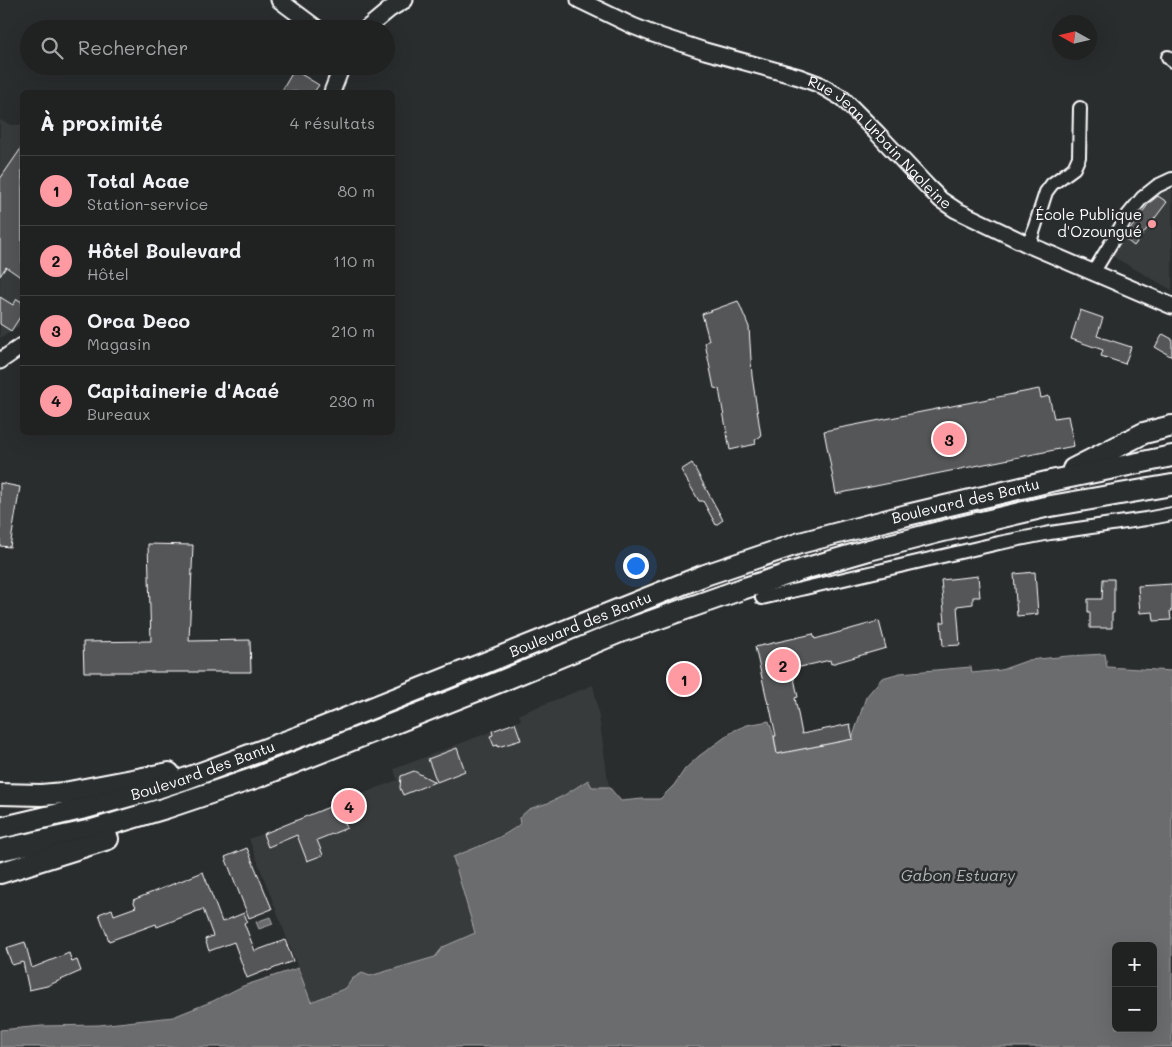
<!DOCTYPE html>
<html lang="fr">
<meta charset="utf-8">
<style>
body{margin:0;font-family:Mali,sans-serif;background:#282a2a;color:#f1f3f6}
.controls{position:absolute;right:15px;bottom:15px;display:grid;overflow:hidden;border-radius:8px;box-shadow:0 5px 20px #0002}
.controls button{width:45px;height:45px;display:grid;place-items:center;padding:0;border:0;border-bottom:1px solid #3d3f40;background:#202222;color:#f1f3f6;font:25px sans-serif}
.compass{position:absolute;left:1052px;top:15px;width:45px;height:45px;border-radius:50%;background:#202222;box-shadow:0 5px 20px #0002;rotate:278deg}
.you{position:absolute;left:635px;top:565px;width:18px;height:18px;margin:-12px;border:4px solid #fff;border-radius:50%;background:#1a73e8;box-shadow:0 0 0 8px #1a73e833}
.badge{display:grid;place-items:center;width:32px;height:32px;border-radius:50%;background:#ff9aa2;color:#111;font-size:16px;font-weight:700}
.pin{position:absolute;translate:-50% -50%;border:2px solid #fff;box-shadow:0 1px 5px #0006}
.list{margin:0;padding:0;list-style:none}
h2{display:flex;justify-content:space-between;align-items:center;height:65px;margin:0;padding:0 20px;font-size:21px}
h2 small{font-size:16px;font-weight:400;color:#a2a4a5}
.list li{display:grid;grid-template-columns:32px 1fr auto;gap:15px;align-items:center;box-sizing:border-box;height:70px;padding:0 20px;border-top:1px solid #3d3f40}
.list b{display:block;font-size:19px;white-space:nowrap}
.list p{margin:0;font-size:16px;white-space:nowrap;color:#a2a4a5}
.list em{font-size:16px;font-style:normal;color:#a2a4a5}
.icon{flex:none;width:28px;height:28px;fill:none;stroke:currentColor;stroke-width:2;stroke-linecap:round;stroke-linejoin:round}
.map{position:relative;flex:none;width:1172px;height:1047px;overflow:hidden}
.search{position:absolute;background:#202222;box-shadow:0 5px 20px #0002;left:20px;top:20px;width:375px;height:55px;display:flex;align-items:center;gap:12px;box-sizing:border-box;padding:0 18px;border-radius:28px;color:#a2a4a5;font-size:19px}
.panel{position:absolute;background:#202222;box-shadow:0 5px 20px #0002;left:20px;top:90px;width:375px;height:345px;border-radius:8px}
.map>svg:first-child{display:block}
.built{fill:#373a3b}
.water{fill:#6a6c6d;stroke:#a6a7a7;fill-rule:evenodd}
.building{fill:#555758;stroke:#fff}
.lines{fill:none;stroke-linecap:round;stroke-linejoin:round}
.minor-casing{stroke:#fff;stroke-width:16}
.tertiary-casing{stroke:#fff;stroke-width:19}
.trunk-casing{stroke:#fff;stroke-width:24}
.minor{stroke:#2a2d2e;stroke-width:12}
.tertiary{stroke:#2a2d2e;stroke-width:15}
.trunk{stroke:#2a2d2e;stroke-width:20}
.poi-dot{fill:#ff9aa2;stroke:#2a2d2e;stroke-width:2}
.labels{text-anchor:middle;stroke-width:5;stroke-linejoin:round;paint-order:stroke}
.street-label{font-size:15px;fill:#fff;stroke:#2a2d2e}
.poi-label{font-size:15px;fill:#fff;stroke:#2a2d2e;text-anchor:end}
.water-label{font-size:16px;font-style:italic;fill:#b4b6b6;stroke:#2a2d2e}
</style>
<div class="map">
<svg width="1172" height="1047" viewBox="0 0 1172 1047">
<rect width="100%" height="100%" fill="#2a2d2e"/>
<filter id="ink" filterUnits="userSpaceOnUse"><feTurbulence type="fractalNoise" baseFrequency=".02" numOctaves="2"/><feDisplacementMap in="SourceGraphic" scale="10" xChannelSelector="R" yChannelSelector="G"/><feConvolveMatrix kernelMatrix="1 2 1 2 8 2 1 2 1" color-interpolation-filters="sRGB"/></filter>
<g filter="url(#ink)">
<g class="built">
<path d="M0 120 11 125H19L22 123V324L0 338Z"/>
<path d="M1172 189V290L1110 255 1156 194Z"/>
<path d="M593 685 597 703 609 787 592 788 587 780 563 796 548 803 515 828 453 858 475 933 443 948 435 957 370 976 362 973 352 979 346 987 311 1002 249 839 397 780 394 769 521 720 519 714Z"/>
</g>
<g class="water">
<path d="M1105 654 1107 667 1172 671V1047H0V1030L42 1026 99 1025 173 1017 213 1001 243 986 298 968 311 1002 346 988 352 979 362 973 370 976 435 957 443 947 475 933 453 857C472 849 505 837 520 824L519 818 529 809 548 803 563 796 588 780 592 787H609L621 801 642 799H660L674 785 685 769 699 756 735 730 747 725 769 721 773 733 777 754 852 739 866 697 882 678 900 673 971 667 972 673 1001 670 1029 660 1068 656ZM1116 946H1153V1028H1116Z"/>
<path d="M270 917 273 924 259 929 256 922Z"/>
</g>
<g class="building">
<path d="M294 70 319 85 314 92H281Z"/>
<path d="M22 147V278L6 267 0 276V179Z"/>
<path d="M1158 196 1167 202 1134 246 1124 238 1149 203Z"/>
<path d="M0 297 13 305 17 299 22 302V314L11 331 0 324Z"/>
<path d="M738 301 749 327 752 376 761 436 755 440 756 444 730 450 719 389 714 388 705 343 709 340 702 314Z"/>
<path d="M1080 310 1103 318 1097 336 1131 347 1125 364 1101 356 1103 350 1071 339Z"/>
<path d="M1163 334 1172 339V357L1155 347Z"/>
<path d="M1039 389 1041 398 1049 396 1054 418 1068 416 1074 446 836 494 824 431Z"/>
<path d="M692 463 723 520 716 525 703 501H699L681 470Z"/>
<path d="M0 483 20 487 10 547 0 546Z"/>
<path d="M148 544 193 545 189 641 250 640 251 672H84L83 642 151 641Z"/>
<path d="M1035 572 1038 614 1017 616 1014 574Z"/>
<path d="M978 576 980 597H973V604L957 606 960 645 943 646 941 622H945L941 580Z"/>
<path d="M1103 579H1114V613H1112V628H1090V612H1088V599H1102Z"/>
<path d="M1172 584V610L1170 611 1171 620 1154 621 1153 612 1140 613 1138 586Z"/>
<path d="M879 621 886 648 831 664 830 660 792 669 798 697 795 698 802 734 850 724 853 739 777 754 774 736H776L769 703 768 704 755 647 813 634 815 639Z"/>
<path d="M515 723 521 740 498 747V745L494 746 490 736 493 735 492 731Z"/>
<path d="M457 748 465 771 437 782 428 759Z"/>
<path d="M414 771 435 782 403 795 400 788 401 776Z"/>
<path d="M356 796 360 808 342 816 347 828 317 840 323 855 307 861 297 835 268 847 263 834Z"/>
<path d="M247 848 272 909 249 918 225 857Z"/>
<path d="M203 872 222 922 244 913 247 921 244 923 255 951 285 940 293 961 267 971V970L247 978 234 942 209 951 205 939 213 936 203 909 157 927 156 924 109 941 99 914 112 909 114 915 136 907 133 900Z"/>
<path d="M25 942 32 968 69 953 72 962 77 960 81 971 47 986 29 990 23 962 12 965 6 948Z"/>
</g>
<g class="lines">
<g class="minor-casing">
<g id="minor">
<path d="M1168 57 1172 61"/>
<path d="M1029 245 1046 192 1052 184 1074 168 1079 157 1080 108"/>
<path d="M1093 273 1128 215 1142 198 1157 186 1172 179"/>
<path d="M762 598 999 543 1050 533 1146 519 1172 514"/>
</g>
</g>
<g class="tertiary-casing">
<g id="tertiary">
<path d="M279 0 318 29"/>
<path id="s1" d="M579 0 633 26 653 34 705 51 799 77 818 84 842 98 876 132 927 186 941 200 956 210 1029 245 1172 306"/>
<path d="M366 29 390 9 405 0"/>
<path d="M332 92 342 66"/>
<path d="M0 361 22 346"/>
</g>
</g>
<g class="trunk-casing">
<g id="trunk">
<path d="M1073 469 1144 433 1172 426"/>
<path d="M0 794 41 795 64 793 169 773"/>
<path id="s2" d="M0 828 85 808 151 790 182 780 309 733 705 575 800 543 907 515 1051 481 1172 456"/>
<path d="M0 850 92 830 166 808 258 777 499 682 620 632 742 589 807 568 869 550 939 532 1045 507 1172 485"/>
<path d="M0 873 108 839"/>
</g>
</g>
<use href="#minor" class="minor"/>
<use href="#tertiary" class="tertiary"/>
<use href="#trunk" class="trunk"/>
</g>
</g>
<circle class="poi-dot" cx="1152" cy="224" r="5"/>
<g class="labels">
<g class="street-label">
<text dy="5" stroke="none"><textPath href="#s1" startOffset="339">Rue Jean Urbain Ngoleine</textPath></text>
<text dy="5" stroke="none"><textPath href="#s2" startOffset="1021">Boulevard des Bantu</textPath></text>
<text dy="5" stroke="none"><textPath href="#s2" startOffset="616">Boulevard des Bantu</textPath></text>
<text dy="5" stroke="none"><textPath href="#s2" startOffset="211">Boulevard des Bantu</textPath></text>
</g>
<g class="poi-label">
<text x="1142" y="220">École Publique<tspan x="1142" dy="17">d'Ozoungué</tspan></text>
</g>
<g class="water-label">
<text x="958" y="881">Gabon Estuary</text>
</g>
</g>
</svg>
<div class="controls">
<button>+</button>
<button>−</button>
</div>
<svg class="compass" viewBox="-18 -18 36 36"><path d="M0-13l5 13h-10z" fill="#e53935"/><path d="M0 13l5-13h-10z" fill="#a2a4a5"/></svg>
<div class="you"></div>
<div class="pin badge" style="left:684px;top:679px">1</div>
<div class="pin badge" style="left:783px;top:665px">2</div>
<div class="pin badge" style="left:949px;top:439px">3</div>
<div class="pin badge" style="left:349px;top:806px">4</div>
<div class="search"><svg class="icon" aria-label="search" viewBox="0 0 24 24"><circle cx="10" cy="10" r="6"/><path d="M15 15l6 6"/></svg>Rechercher</div>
<section class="panel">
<h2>À proximité<small>4 résultats</small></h2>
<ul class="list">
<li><span class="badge">1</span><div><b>Total Acae</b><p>Station-service</p></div><em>80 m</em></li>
<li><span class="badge">2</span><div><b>Hôtel Boulevard</b><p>Hôtel</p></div><em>110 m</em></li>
<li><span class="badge">3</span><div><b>Orca Deco</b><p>Magasin</p></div><em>210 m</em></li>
<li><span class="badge">4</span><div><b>Capitainerie d'Acaé</b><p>Bureaux</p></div><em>230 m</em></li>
</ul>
</section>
</div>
